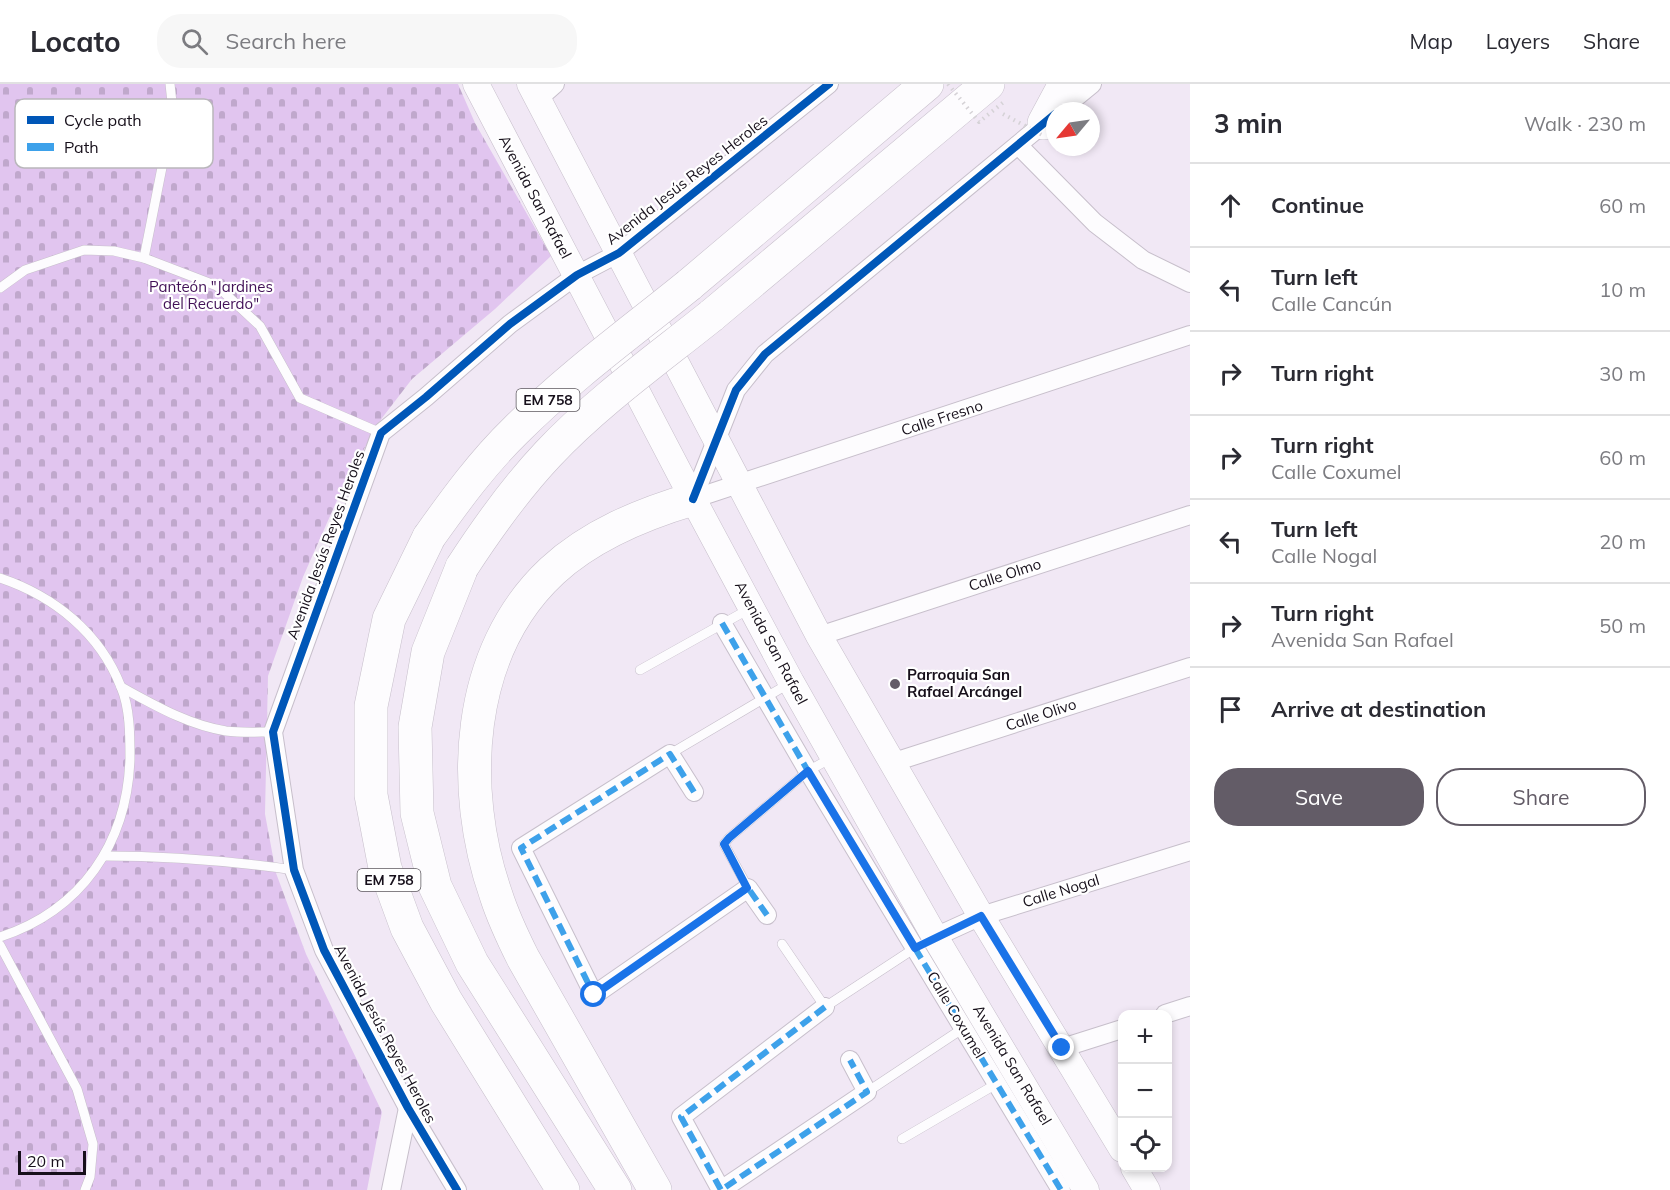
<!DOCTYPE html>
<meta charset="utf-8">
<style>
body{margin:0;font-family:Mulish,sans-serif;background:#f7f7f7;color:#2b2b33}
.controls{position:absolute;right:18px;bottom:18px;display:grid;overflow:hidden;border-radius:12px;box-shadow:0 3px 9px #0003}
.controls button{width:54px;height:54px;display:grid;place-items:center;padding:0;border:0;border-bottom:2px solid #e1e1e2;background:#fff;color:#2b2b33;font:30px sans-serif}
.compass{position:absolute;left:1046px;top:18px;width:54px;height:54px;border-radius:50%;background:#fff;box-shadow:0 3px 9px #0003;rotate:241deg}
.scale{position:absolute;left:18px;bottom:15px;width:68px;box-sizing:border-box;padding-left:6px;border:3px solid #17101b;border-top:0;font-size:16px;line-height:21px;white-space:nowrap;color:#17101b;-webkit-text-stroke:4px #fff;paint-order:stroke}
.stop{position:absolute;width:18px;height:18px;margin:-14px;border:4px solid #1a73e8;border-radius:50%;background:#fff}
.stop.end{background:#1a73e8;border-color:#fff;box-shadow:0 2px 6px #0008}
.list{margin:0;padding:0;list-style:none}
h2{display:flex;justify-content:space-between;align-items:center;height:78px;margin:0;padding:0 24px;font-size:26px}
h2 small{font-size:20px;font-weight:400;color:#7c7c81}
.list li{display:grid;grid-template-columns:39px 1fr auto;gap:18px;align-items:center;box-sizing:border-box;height:84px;padding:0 24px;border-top:2px solid #e1e1e2}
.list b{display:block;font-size:22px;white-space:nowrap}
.list p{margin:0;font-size:20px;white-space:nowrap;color:#7c7c81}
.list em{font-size:20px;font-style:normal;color:#7c7c81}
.actions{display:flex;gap:12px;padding:18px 24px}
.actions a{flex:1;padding:14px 0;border:2px solid #635c67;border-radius:24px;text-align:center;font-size:21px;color:#635c67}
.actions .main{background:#635c67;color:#fff}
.icon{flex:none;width:33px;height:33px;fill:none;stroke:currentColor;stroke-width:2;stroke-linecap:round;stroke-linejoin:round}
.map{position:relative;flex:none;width:1190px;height:1106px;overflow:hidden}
header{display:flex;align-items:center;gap:36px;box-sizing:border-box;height:84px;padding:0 30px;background:#fff;border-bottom:2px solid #e1e1e2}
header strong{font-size:28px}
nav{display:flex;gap:33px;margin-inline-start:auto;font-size:21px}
.search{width:420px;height:54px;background:#f7f7f7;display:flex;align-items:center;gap:15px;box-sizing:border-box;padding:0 21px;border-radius:24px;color:#7c7c81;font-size:22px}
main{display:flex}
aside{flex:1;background:#fff}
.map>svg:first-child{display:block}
.cemetery{fill:url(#cemetery-stones)}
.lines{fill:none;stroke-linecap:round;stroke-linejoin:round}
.lane-casing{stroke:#c7bfcb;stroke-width:10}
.street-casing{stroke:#c7bfcb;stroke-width:20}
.secondary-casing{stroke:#c7bfcb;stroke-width:27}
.highway-casing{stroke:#c7bfcb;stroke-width:34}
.lane{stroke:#fdfcfe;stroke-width:9}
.street{stroke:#fdfcfe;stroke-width:18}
.secondary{stroke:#fdfcfe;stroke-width:26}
.highway{stroke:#fdfcfe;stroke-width:33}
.highway-bridge-casing{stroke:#c7bfcb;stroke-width:34;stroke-linecap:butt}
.path-bridge{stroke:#d5d2d6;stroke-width:4;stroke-dasharray:1.5 4.5;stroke-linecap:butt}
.highway-bridge{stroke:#fdfcfe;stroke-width:33}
.quiet{stroke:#3da1ea;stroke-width:6;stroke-dasharray:12 6;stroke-linecap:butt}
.cycleway-casing{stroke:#fff;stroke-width:11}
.cycleway{stroke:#0057b8;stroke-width:8}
.route{stroke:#1a73e8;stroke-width:8}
.poi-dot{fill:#635c67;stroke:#fff;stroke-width:2}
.labels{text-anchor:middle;stroke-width:4.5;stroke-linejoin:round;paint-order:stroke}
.shield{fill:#fff;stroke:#5d585f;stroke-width:1.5}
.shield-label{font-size:14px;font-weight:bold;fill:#17101b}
.street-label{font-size:15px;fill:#17101b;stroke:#fff}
.park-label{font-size:15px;fill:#421157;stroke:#fff}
.poi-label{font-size:15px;font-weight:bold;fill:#17101b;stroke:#fff;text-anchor:start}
.key{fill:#fff;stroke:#b9b7bb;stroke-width:1.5}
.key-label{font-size:16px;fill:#17101b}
</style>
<header>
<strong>Locato</strong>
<div class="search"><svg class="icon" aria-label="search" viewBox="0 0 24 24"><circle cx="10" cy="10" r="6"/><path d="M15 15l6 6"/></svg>Search here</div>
<nav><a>Map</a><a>Layers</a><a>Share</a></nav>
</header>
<main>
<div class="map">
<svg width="1190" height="1106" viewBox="0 0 1190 1106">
<defs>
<pattern id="cemetery-stones" width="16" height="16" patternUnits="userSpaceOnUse" patternTransform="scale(1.5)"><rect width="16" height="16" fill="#e1c5ef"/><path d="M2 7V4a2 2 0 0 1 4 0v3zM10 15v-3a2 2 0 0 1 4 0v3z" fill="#c0a8cc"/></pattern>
</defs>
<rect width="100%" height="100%" fill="#f1e8f5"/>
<path class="cemetery" d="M0 0H458L475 39 551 172 495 225 412 295 382 334 346 396 303 493 268 592 265 730 276 789 306 870 382 1028 367 1106H0Z"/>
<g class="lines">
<g class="lane-casing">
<g id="lane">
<path d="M144 174 173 28 170 0"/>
<path d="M0 204 25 186 84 166 114 167 144 174 217 202 260 242 300 314 381 349"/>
<path d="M0 494C54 512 100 549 121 603 130 624 130 651 130 675 127 759 82 826 0 853"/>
<path d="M640 586 751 524"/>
<path d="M121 603C154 621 188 641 226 647 241 649 258 648 273 648"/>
<path d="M670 670 790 599"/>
<path d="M104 772C168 772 231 777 294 786"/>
<path d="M748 804 724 760 729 754 808 687 833 673"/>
<path d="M782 860 825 923 915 864 934 854"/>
<path d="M0 861 77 1005 93 1060 90 1093 85 1106"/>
<path d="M867 1008 965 943"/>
<path d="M902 1055 998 999"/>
</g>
</g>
<g class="street-casing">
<g id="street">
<path d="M538 15 555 0"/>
<path d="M1059 27 1092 0"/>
<path d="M1018 61 1095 139 1143 176 1190 199"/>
<path d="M693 415 736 306 765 270 1049 35"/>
<path d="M693 415 1190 251"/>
<path d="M722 539 808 687 1061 1106"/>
<path d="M819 552 1190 431"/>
<path d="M891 679 1190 583"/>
<path d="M694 708 670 670 521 764 594 911 748 804 767 831"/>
<path d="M935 853 981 832 1190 767"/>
<path d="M825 923 681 1033 721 1106 867 1008 850 976"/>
<path d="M1165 930 1190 922"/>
<path d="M1062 964 1122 945"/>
<path d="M391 1106 408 1024"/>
<path d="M457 1106 408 1024 324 866 294 786 273 648 381 349 426 313 510 240 577 191 619 169 829 0"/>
</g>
</g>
<g class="secondary-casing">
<g id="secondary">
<path d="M476 0 693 415 791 598 935 853 1086 1106"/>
<path d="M530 0 819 552 981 832 1122 1065"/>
<path d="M1134 1084 1147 1106"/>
</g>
</g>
<g class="highway-casing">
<g id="highway">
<path d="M1044 39 1065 0"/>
<path d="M689 201 927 0"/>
<path d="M711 232 988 0"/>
<path d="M429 453 389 535 371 622V711L385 784 407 844 446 917 563 1106"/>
<path d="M462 483 428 568 415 643 417 729 435 802 472 879 615 1106"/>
<path d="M655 1106 523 874C513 854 503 833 496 811 459 705 465 568 552 487 591 451 642 430 693 415"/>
</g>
</g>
<use href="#lane" class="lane"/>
<use href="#street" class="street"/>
<use href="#secondary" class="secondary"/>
<use href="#highway" class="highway"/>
<g class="highway-bridge-casing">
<g id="highway-bridge">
<path d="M429 453C456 415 483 378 516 346 569 293 631 248 689 201"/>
<path d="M462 483C488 443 515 405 548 370 596 319 656 276 711 232"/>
</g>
</g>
<g class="path-bridge">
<path d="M948 0 979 38 1005 17"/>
<path d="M1003 30 1044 52"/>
</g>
<use href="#highway-bridge" class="highway-bridge"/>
<g class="quiet">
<path d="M722 539 808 687 1061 1106"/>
<path d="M694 708 670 670 521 764 594 911 748 804 767 831"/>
<path d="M825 923 681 1033 721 1106 867 1008 850 976"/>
</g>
<g class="cycleway-casing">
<g id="cycleway">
<path d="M693 415 736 306 765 270 1055 30"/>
<path d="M457 1106 408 1024 324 866 294 786 273 648 381 349 426 313 510 240 577 191 619 169 829 0"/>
</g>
</g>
<use href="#cycleway" class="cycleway"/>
</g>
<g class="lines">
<path class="route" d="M594 911 747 804 724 760 729 754 808 687 915 864 981 832 1062 964"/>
</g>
<circle class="poi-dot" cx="895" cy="600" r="6"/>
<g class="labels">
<g class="shield">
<rect x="516.5" y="305" width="63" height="22" rx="4.5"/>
<rect x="357.5" y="785" width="63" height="22" rx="4.5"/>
</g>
<g class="shield-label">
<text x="548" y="321">EM 758</text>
<text x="389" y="801">EM 758</text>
</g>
<g class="street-label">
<text transform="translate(687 96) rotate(-38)" y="5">Avenida Jesús Reyes Heroles</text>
<text transform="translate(535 113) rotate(62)" y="5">Avenida San Rafael</text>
<text transform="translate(942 334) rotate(-18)" y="5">Calle Fresno</text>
<text transform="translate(326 461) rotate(-70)" y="5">Avenida Jesús Reyes Heroles</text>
<text transform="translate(1005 491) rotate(-18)" y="5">Calle Olmo</text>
<text transform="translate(771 559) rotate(62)" y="5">Avenida San Rafael</text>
<text transform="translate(1041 631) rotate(-18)" y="5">Calle Olivo</text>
<text transform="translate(1061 807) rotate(-17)" y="5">Calle Nogal</text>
<text transform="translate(956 931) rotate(59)" y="5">Calle Coxumel</text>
<text transform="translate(385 950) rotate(62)" y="5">Avenida Jesús Reyes Heroles</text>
<text transform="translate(1012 981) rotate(59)" y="5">Avenida San Rafael</text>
</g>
<g class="park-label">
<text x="211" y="208">Panteón "Jardines<tspan x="211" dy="17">del Recuerdo"</tspan></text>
</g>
<g class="poi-label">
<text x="907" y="596">Parroquia San<tspan x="907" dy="17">Rafael Arcángel</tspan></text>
</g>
</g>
<rect x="15" y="15" width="198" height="69" rx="9" class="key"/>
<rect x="27" y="32" width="27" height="8" fill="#0057b8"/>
<rect x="27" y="59" width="27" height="8" fill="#3da1ea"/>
<g class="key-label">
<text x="64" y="42">Cycle path</text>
<text x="64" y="69">Path</text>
</g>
</svg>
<div class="controls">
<button>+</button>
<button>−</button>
<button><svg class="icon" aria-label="locate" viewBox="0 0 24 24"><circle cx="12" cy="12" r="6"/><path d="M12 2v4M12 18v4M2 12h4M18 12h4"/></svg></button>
</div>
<svg class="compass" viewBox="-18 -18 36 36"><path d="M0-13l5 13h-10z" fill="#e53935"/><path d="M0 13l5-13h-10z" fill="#7c7c81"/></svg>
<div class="scale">20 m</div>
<div class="stop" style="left:594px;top:911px"></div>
<div class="stop end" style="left:1062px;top:964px"></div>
</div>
<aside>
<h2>3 min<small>Walk · 230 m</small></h2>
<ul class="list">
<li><svg class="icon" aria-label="ahead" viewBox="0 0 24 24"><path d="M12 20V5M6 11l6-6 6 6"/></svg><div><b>Continue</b></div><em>60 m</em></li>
<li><svg class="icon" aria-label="left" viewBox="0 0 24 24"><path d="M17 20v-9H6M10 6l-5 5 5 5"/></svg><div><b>Turn left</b><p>Calle Cancún</p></div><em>10 m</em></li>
<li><svg class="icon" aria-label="right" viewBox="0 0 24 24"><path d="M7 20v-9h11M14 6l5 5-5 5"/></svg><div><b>Turn right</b></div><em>30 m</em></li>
<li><svg class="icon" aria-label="right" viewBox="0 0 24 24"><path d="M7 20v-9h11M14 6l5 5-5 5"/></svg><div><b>Turn right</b><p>Calle Coxumel</p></div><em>60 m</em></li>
<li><svg class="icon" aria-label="left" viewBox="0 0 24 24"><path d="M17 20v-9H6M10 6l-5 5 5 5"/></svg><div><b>Turn left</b><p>Calle Nogal</p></div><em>20 m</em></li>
<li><svg class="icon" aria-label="right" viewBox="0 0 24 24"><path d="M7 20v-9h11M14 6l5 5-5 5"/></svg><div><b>Turn right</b><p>Avenida San Rafael</p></div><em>50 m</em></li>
<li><svg class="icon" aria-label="arrive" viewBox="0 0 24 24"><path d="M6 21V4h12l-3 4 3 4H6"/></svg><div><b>Arrive at destination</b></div></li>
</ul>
<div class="actions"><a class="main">Save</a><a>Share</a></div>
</aside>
</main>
